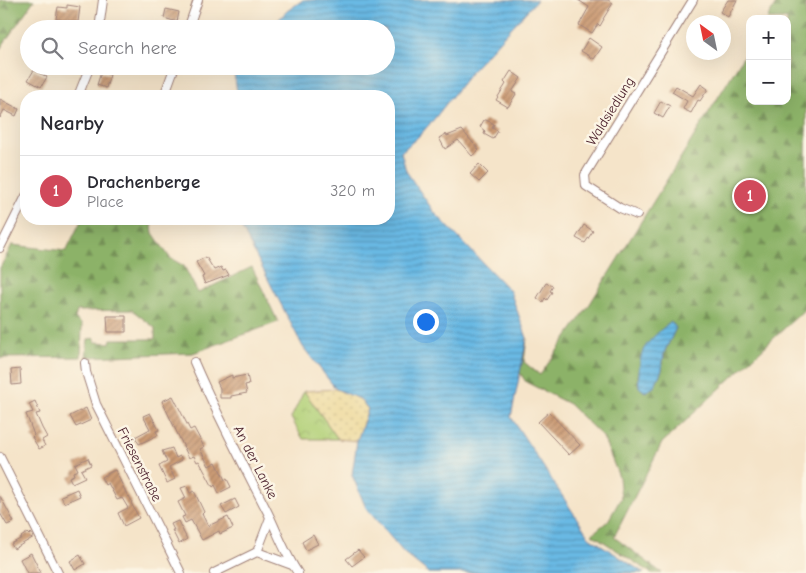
<!DOCTYPE html>
<meta charset="utf-8">
<style>
body{margin:0;font-family:"Comic Neue",sans-serif;background:#f7f7f7;color:#2b2b33}
.controls{position:absolute;right:15px;top:15px;display:grid;overflow:hidden;border-radius:10px;box-shadow:0 5px 20px #0002}
.controls button{width:45px;height:45px;display:grid;place-items:center;padding:0;border:0;border-bottom:1px solid #e1e1e2;background:#fff;color:#2b2b33;font:25px sans-serif}
.compass{position:absolute;left:686px;top:15px;width:45px;height:45px;border-radius:50%;background:#fff;box-shadow:0 5px 20px #0002;rotate:327deg}
.you{position:absolute;left:425px;top:321px;width:18px;height:18px;margin:-12px;border:4px solid #fff;border-radius:50%;background:#1a73e8;box-shadow:0 0 0 8px #1a73e833}
.badge{display:grid;place-items:center;width:32px;height:32px;border-radius:50%;background:#d1495b;color:#fff;font-size:16px;font-weight:700}
.pin{position:absolute;translate:-50% -50%;border:2px solid #fff;box-shadow:0 1px 5px #0006}
.list{margin:0;padding:0;list-style:none}
h2{display:flex;justify-content:space-between;align-items:center;height:65px;margin:0;padding:0 20px;font-size:21px}
h2 small{font-size:16px;font-weight:400;color:#7c7c81}
.list li{display:grid;grid-template-columns:32px 1fr auto;gap:15px;align-items:center;box-sizing:border-box;height:70px;padding:0 20px;border-top:1px solid #e1e1e2}
.list b{display:block;font-size:19px;white-space:nowrap}
.list p{margin:0;font-size:16px;white-space:nowrap;color:#7c7c81}
.list em{font-size:16px;font-style:normal;color:#7c7c81}
.icon{flex:none;width:28px;height:28px;fill:none;stroke:currentColor;stroke-width:2;stroke-linecap:round;stroke-linejoin:round}
.map{position:relative;flex:none;width:806px;height:573px;overflow:hidden}
.search{position:absolute;background:#fff;box-shadow:0 5px 20px #0002;left:20px;top:20px;width:375px;height:55px;display:flex;align-items:center;gap:12px;box-sizing:border-box;padding:0 18px;border-radius:28px;color:#7c7c81;font-size:19px}
.panel{position:absolute;background:#fff;box-shadow:0 5px 20px #0002;left:20px;top:90px;width:375px;height:135px;border-radius:20px}
.map>svg:first-child{display:block}
.forest{fill:url(#forest-firs);stroke:#6b684a;fill-rule:evenodd}
.sand{fill:url(#sand-dots);stroke:#9c7c64}
.park{fill:url(#park-crowns);stroke:#7e7851}
.water{fill:url(#water-rules);stroke:#5a6c88}
.building{fill:url(#building-hatch)}
.lines{fill:none;stroke-linecap:round;stroke-linejoin:round}
.street-casing{stroke:#a0827a;stroke-width:10}
.street{stroke:#fff;stroke-width:8}
.labels{text-anchor:middle;stroke-width:5;stroke-linejoin:round;paint-order:stroke}
.street-label{font-size:14px;fill:#4a1f2b;stroke:#fcf5e5}
</style>
<div class="map">
<svg width="806" height="573" viewBox="0 0 806 573">
<defs>
<pattern id="forest-firs" width="22" height="20" patternUnits="userSpaceOnUse" patternTransform="scale(1.25)"><rect width="22" height="20" fill="#8cb268"/><path d="M5 1l3.5 6h-7zM16 11l3.5 6h-7z" fill="#749056"/></pattern>
<pattern id="sand-dots" width="8" height="8" patternUnits="userSpaceOnUse" patternTransform="scale(1.25)"><rect width="8" height="8" fill="#eeda9e"/><path d="M2 2h.1M6 6h.1" fill="none" stroke="#cebb88" stroke-width="1.8" stroke-linecap="round"/></pattern>
<pattern id="park-crowns" width="20" height="18" patternUnits="userSpaceOnUse" patternTransform="scale(1.25)"><rect width="20" height="18" fill="#b1d077"/><path d="M2 6a3 3 0 1 1 6 0M12 15a3 3 0 1 1 6 0" fill="none" stroke="#9ab267"/></pattern>
<pattern id="water-rules" width="6" height="5" patternUnits="userSpaceOnUse" patternTransform="scale(1.25)"><rect width="6" height="5" fill="#69b9e4"/><path d="M0 2.5h6" fill="none" stroke="#5896b9"/></pattern>
<pattern id="building-hatch" width="6" height="6" patternUnits="userSpaceOnUse" patternTransform="scale(1.25)"><rect width="6" height="6" fill="#cc9c76"/><path d="M-1 1l2-2M0 6l6-6M5 7l2-2" fill="none" stroke="#a87f61"/></pattern>
</defs>
<rect width="100%" height="100%" fill="#fcf5e5"/>
<filter id="ink" filterUnits="userSpaceOnUse"><feTurbulence type="fractalNoise" baseFrequency=".02" numOctaves="2"/><feDisplacementMap in="SourceGraphic" scale="10" xChannelSelector="R" yChannelSelector="G"/><feConvolveMatrix kernelMatrix="1 2 1 2 8 2 1 2 1" color-interpolation-filters="sRGB"/></filter>
<filter id="wash" filterUnits="userSpaceOnUse"><feTurbulence type="fractalNoise" baseFrequency=".0096" numOctaves="4" result="noise"/><feDisplacementMap in="SourceGraphic" scale="20" xChannelSelector="R" yChannelSelector="G"/><feGaussianBlur stdDeviation="1.12" result="paint"/><feColorMatrix in="noise" values="0 0 0 0 0 0 0 0 0 0 0 0 0 0 0 0 0 1.4 0 .05"/><feComposite in="paint" operator="in"/></filter>
<g filter="url(#wash)">
<rect width="100%" height="100%" fill="#f5e4c9"/>
<g class="forest">
<path d="M0 0H34L0 49Z"/>
<path d="M778 0H806V308L662 443 614 537 662 573H651L592 534 608 521 621 498 619 477 603 437 569 404 526 382 520 373 527 338 524 362 540 375 588 307 750 46V101H787V19H767ZM676 328 664 353 662 370 654 387 645 392 639 387 638 375Z"/>
<path d="M82 219H151L153 233 170 258 184 266 198 293 252 267 278 322 193 353 86 357 88 339 95 338V342L110 343 111 339H155V328L132 310 77 311 75 318 82 325 81 357 0 358V268L12 245 66 251Z"/>
</g>
<path class="sand" d="M336 389 360 399 368 409 357 441 338 439 304 391Z"/>
<path class="park" d="M304 391 338 439H303L291 418Z"/>
<g class="water">
<path d="M303 0H537L474 68 435 118 419 136 401 152 406 171 434 212 510 291 527 338 511 417 589 537 644 573H429L404 553 366 508 352 475 357 441 368 409 360 399 336 389 303 347 237 219H389V96H230L237 91 234 74 239 66H386V29H269L287 11Z"/>
<path d="M671 321 676 328 664 353 662 370 654 387 645 392 639 387C638 377 639 355 645 347 652 337 662 329 671 321Z"/>
</g>
<g id="blocks">
<g class="building">
<path d="M578 0H608L613 3 603 19H604L600 26 598 24 592 33 579 25 589 7Z"/>
<path d="M728 0H737L728 17 720 12Z"/>
<path d="M67 5 80 7 78 22 56 19 58 7 67 8Z"/>
<path d="M166 9 179 12 177 22 164 18Z"/>
<path d="M589 38 602 47 594 59 581 51Z"/>
<path d="M34 70 47 77 41 87 28 80Z"/>
<path d="M511 71 521 78 512 92 516 94 508 107 496 100 506 84 504 82Z"/>
<path d="M101 72 110 75 106 88 97 85Z"/>
<path d="M701 84 708 89 700 101 698 100 691 113 683 109 687 101 672 92 676 86 693 96Z"/>
<path d="M0 99 19 109 16 116 4 110 0 118Z"/>
<path d="M661 101 670 106 663 118 654 113Z"/>
<path d="M484 120H486L494 124 492 128 498 131 493 139 484 134 485 131 480 127Z"/>
<path d="M462 130 479 150 472 156 458 140 445 149 439 138 446 134 447 136Z"/>
<path d="M479 164 488 173 479 182 470 174Z"/>
<path d="M584 225 593 231 585 243 576 238Z"/>
<path d="M206 257 214 270 221 267 223 271 226 270 229 275 205 284 202 277 204 276 196 262Z"/>
<path d="M546 283 553 286 550 291 552 292 547 300 545 298 543 302 537 298Z"/>
<path d="M107 316H126V332H108Z"/>
<path d="M20 369 21 384 12 385 11 370Z"/>
<path d="M232 375V378L247 375 249 384 245 385 247 393 231 396V398H220V388L217 382Z"/>
<path d="M173 396 190 430 194 428 204 447 200 449 209 466 216 462 225 480 227 479 231 487 219 493 215 485 213 487 199 461 197 462 194 456 189 458 162 401Z"/>
<path d="M35 401 40 413 36 414 42 428 47 437 42 440 45 446 39 449 32 437 34 435 26 414 33 412 29 404Z"/>
<path d="M86 408 91 420 76 427 70 416Z"/>
<path d="M549 412 580 445 569 455 538 422Z"/>
<path d="M150 413 159 430 156 431 158 435 139 444 135 437 150 429 143 416Z"/>
<path d="M172 448 176 458 180 456 182 460 169 467 175 479 167 483 159 466 167 462 162 451Z"/>
<path d="M88 458 91 465 81 470 85 477 72 483 69 477 74 475 73 472 78 470 75 464Z"/>
<path d="M115 470 128 497 129 496 132 502 131 503 139 518 124 526 118 513 128 508 122 498 117 500 108 483 105 485 101 477Z"/>
<path d="M187 486 190 493 194 491 204 512 202 514 208 526 228 517 233 528 220 534 219 531 202 540 191 520 185 523 182 517 185 516 178 502 186 498 181 488Z"/>
<path d="M77 489 80 496 64 503 61 496Z"/>
<path d="M0 496 14 522 7 525 0 513Z"/>
<path d="M235 499 239 507 226 514 221 506Z"/>
<path d="M178 521 187 539 179 544 172 530H174L171 524Z"/>
<path d="M27 533 29 535 31 533 34 537 14 549 11 544 22 538 21 537Z"/>
<path d="M313 535 318 544 306 550 302 542Z"/>
<path d="M358 550 364 557 352 566 346 559Z"/>
<path d="M31 553 41 573H27L20 559Z"/>
<path d="M80 555 85 564 75 570 70 561Z"/>
</g>
</g>
</g>
<g filter="url(#ink)">
<use href="#blocks" fill-opacity="0" stroke="#a0827a" stroke-width="1"/>
<g class="lines">
<g class="street-casing">
<g id="street">
<path d="M99 29 103 0"/>
<path d="M188 29 198 0"/>
<path d="M78 96 90 66"/>
<path d="M164 96 175 66"/>
<path d="M637 215 620 208 586 186 585 175 693 0"/>
<path d="M0 248 26 196"/>
<path d="M194 362C216 413 242 462 267 511 277 531 285 554 298 573"/>
<path d="M85 363 86 372 96 404 181 573"/>
<path d="M0 457 58 573"/>
<path d="M257 552 270 518"/>
<path d="M214 573 257 552 292 565"/>
</g>
</g>
<use href="#street" class="street"/>
</g>
</g>
<g class="labels">
<g class="street-label">
<text transform="translate(610 111) rotate(-58)" y="5">Waldsiedlung</text>
<text transform="translate(256 462) rotate(63)" y="5">An der Lanke</text>
<text transform="translate(140 464) rotate(63)" y="5">Friesenstraße</text>
</g>
</g>
</svg>
<div class="controls">
<button>+</button>
<button>−</button>
</div>
<svg class="compass" viewBox="-18 -18 36 36"><path d="M0-13l5 13h-10z" fill="#e53935"/><path d="M0 13l5-13h-10z" fill="#7c7c81"/></svg>
<div class="you"></div>
<div class="pin badge" style="left:750px;top:196px">1</div>
<div class="search"><svg class="icon" aria-label="search" viewBox="0 0 24 24"><circle cx="10" cy="10" r="6"/><path d="M15 15l6 6"/></svg>Search here</div>
<section class="panel">
<h2>Nearby<small></small></h2>
<ul class="list">
<li><span class="badge">1</span><div><b>Drachenberge</b><p>Place</p></div><em>320 m</em></li>
</ul>
</section>
</div>
